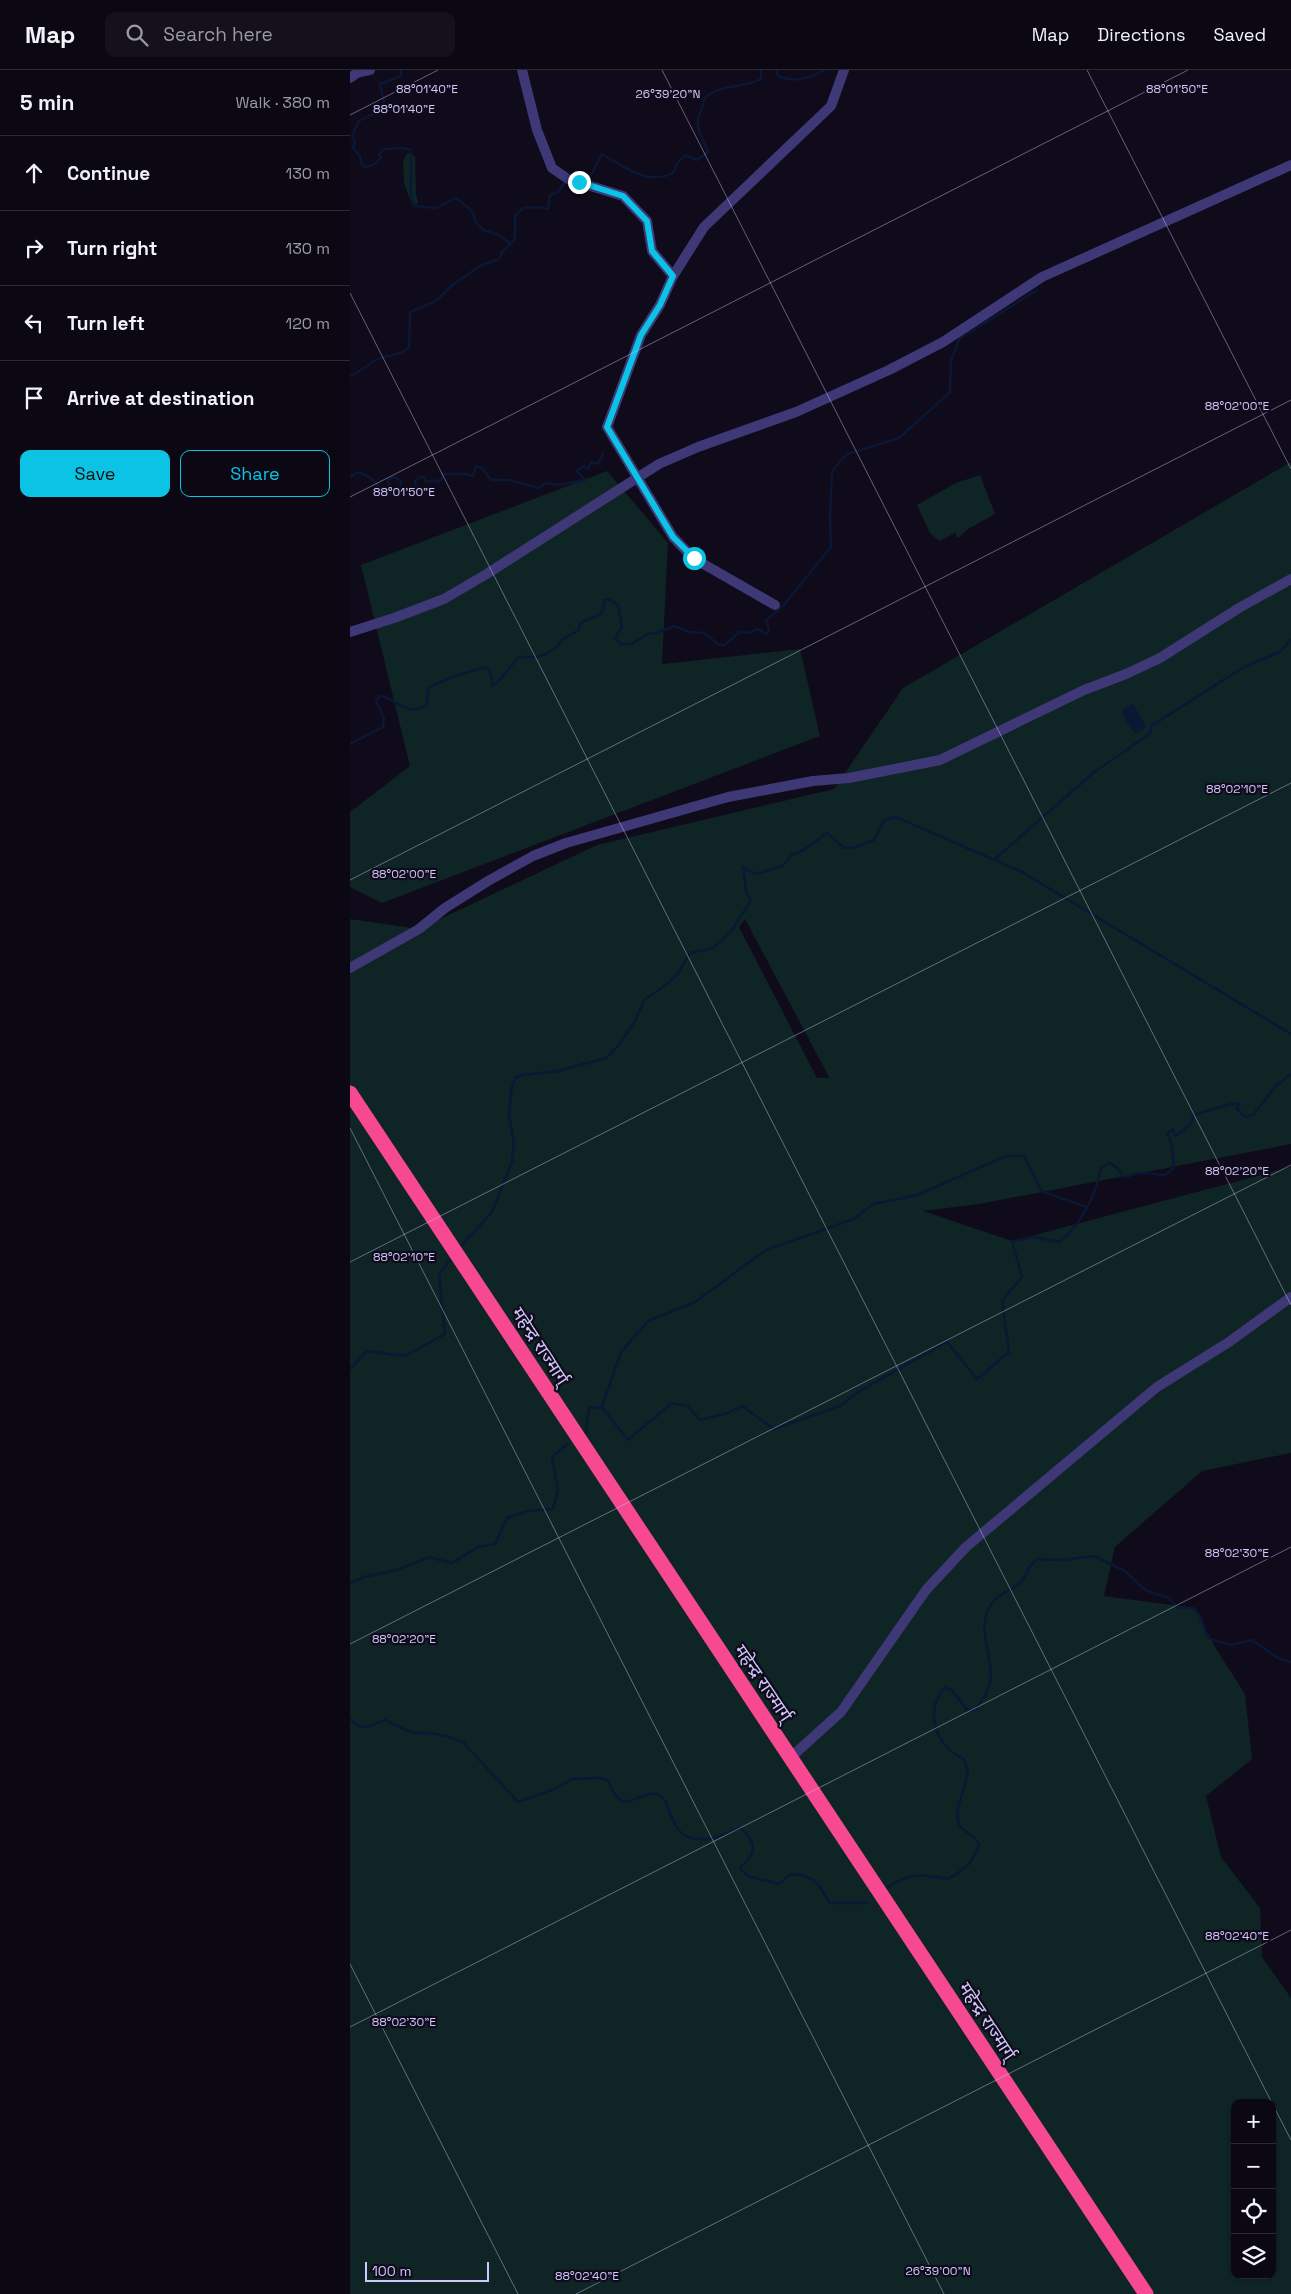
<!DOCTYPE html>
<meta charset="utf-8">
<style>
body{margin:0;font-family:"Space Grotesk","Noto Sans Devanagari",sans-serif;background:#14111d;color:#f1f3f6}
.controls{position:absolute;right:15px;bottom:15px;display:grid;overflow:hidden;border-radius:10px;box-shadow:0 1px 4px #0004}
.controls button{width:45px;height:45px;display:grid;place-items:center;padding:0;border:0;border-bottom:1px solid #2b2934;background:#0b0814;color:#f1f3f6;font:25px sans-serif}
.scale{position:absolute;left:15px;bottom:12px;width:124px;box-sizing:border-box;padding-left:5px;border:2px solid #d0c7fc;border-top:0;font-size:14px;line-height:18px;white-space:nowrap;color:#d0c7fc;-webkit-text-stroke:4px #0f0b1a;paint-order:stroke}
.stop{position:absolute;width:15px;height:15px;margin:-11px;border:4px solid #0bc4e5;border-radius:50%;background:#fff}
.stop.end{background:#0bc4e5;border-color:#fff;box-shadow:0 1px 5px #0008}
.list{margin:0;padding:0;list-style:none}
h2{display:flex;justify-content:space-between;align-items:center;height:65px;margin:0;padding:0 20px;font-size:21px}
h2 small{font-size:16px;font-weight:400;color:#9a9aa0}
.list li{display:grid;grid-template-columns:32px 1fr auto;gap:15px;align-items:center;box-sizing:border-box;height:75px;padding:0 20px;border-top:1px solid #2b2934}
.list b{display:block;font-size:19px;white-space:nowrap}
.list em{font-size:16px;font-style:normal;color:#9a9aa0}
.actions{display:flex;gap:10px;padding:15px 20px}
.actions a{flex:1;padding:11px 0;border:1px solid #0bc4e5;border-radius:10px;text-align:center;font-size:18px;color:#0bc4e5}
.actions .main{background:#0bc4e5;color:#111}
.icon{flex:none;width:28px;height:28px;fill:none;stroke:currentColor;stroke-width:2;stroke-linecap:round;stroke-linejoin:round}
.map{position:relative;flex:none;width:941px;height:2224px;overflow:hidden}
header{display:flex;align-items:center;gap:30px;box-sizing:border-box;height:70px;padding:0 25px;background:#0b0814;border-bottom:1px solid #2b2934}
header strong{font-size:24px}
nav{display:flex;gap:28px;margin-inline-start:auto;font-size:18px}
.search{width:350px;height:45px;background:#14111d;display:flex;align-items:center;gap:12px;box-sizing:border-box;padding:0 18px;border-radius:10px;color:#9a9aa0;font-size:19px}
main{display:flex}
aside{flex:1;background:#0b0814}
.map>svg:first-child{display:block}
.green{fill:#0f2424;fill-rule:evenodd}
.water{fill:#0a1735}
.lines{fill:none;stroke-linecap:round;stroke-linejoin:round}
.stream{stroke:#0a1735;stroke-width:2.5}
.minor{stroke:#3e3877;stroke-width:10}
.highway{stroke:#f74892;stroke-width:15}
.route{stroke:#0bc4e5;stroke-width:6}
.ticks{fill:none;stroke:#d0c7fc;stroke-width:1;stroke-opacity:0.45}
.labels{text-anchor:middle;stroke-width:4.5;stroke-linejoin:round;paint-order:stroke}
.street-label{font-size:18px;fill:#d0c7fc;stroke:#0f0b1a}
.ticks-label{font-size:12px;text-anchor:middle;fill:#d0c7fc;stroke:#0f0b1a;stroke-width:4.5;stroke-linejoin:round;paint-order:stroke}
</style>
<header>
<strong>Map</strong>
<div class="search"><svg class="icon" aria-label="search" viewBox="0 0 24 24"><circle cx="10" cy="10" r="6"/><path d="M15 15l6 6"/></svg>Search here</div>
<nav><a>Map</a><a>Directions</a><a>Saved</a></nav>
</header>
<main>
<aside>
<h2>5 min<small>Walk · 380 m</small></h2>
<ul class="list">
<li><svg class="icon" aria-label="ahead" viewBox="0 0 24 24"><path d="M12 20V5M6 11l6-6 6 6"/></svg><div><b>Continue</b></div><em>130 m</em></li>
<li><svg class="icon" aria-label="right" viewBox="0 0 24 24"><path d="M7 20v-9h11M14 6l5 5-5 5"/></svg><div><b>Turn right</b></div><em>130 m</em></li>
<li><svg class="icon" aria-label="left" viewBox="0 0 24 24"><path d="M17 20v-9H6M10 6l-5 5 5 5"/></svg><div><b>Turn left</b></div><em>120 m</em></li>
<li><svg class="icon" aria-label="arrive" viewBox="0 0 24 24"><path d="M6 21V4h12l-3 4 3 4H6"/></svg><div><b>Arrive at destination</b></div></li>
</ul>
<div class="actions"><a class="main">Save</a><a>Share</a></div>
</aside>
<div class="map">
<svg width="941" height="2224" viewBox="0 0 941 2224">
<rect width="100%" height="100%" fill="#0f0b1a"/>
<g class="green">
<path d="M59 83 65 86 66 124 68 133 62 135 54 113 53 92 56 85Z"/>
<path d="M941 392V1074L629 1134 573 1141 662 1171 941 1097V1383L852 1401 765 1477 754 1526 845 1538 865 1577 895 1624 902 1689 856 1726 871 1787 910 1838 912 1887 941 1928V2224H0V849L69 859 247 775 484 719 553 618ZM395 849 479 1007V1008H467L389 857ZM885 2033H922V2205H885Z"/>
<path d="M257 401 318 473 312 594 450 579 470 666 32 833 0 817V742L60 696 11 495Z"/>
<path d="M630 405 645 444 618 459 608 468 605 463 589 471 580 463 567 435 606 413Z"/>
</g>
<path class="water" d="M783 634 796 656 795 658 785 664 775 649 772 640Z"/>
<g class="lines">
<g class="stream">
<path d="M51 0V6L30 14 34 32 23 44 9 51 2 66 5 71 3 78 10 86 12 96C19 99 27 93 31 87L29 84 34 79 53 78 61 80V129L64 136 86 138 106 128 122 141 126 152 133 160 149 165 161 174"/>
<path d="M426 0 429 7C446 12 458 9 474 0"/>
<path d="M220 105 240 107 252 84C273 96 298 116 323 103L326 95 335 85 347 90 358 82C355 74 349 64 348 56 346 46 354 38 354 29 370 13 392 19 411 9V0"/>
<path d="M0 306C10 302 16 296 24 291 37 283 44 289 59 278L60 242 86 231 102 215 130 196 149 189 152 182 165 169V146L173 138 190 137 198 139 200 125 208 122 216 110"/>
<path d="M0 407 8 402C21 406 28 414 36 424H40L43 421 37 410 45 407 51 411V417L63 421 66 416 65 411 70 407H74L76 412 83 410 88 412 92 409V404H116L123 406 126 396 132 398 141 410H160L188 418 196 413 208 415 235 410 227 401 233 396 238 399 241 392 248 394 253 384"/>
<path d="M0 674 33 657 34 648 26 631 29 626C45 626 58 650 77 634L78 618 104 606 136 597 140 601 143 616C154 608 159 596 169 587H186L196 584 207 577 211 570 229 560 230 553 251 544 254 538V530H261L268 535 272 557 265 568 271 574H281L298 564 307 563 324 556 340 562 354 563 368 574 375 575 389 562 400 563 407 559 417 564 419 560 416 550 433 536 481 477 480 449 482 401 497 384 549 368 600 322 601 291 609 269 687 220"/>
<path d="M644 790 743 703 801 663V656L894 597 930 582 941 570"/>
<path d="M110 1177 142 1142 162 1092 164 1073 159 1046 161 1021 165 1008 172 1005 208 1001 256 988 267 977 285 951 295 929 309 920 326 906 340 883 363 878 381 861 401 831 396 821 393 797 406 804 432 796 442 785 454 780 477 763 494 778 507 777 525 769 534 750 546 747 672 802 941 964"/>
<path d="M0 1299 17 1281 55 1286 95 1264 89 1204 100 1190"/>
<path d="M252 1337 271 1282 298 1251 345 1232 416 1180 504 1149 523 1134 567 1125 656 1086H674L691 1121 736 1137"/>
<path d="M236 1363 239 1338 252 1337 278 1370 322 1333 338 1336 350 1350 378 1343 392 1336 424 1359 490 1336 508 1322 597 1272 627 1309 659 1282 652 1231 672 1207 662 1171 683 1167 709 1172C731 1155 746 1125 751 1098L759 1093 766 1097 775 1108C787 1100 801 1104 815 1105L824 1098 821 1072 817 1063 823 1059 825 1066C833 1063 835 1057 842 1052L843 1045 881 1034 890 1033 887 1039 895 1047 903 1045 925 1017 941 1004"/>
<path d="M0 1513 14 1507 47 1500 79 1487 102 1493 128 1477 145 1474 157 1448 178 1441 203 1439 208 1420 202 1387 217 1374"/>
<path d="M0 1649 10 1657 20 1656 35 1650 63 1663H79L96 1666 113 1672 168 1732 205 1719 222 1709 251 1708 258 1711 265 1725 273 1732C284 1732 295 1722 306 1724 326 1728 313 1774 358 1769 369 1768 380 1761 391 1758 398 1765 408 1776 400 1787 397 1792 393 1793 390 1799L400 1807 429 1814 441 1804C463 1805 470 1813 479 1833H518"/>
<path d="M535 1819C561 1802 569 1804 598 1809 616 1799 621 1794 629 1775L625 1768 609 1756 607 1742 618 1703 614 1689C586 1676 573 1642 595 1617L602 1620 618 1641 626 1639C631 1632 637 1624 639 1616 647 1591 623 1560 642 1533 649 1522 665 1520 672 1511 679 1501 675 1499 687 1489L713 1490 744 1486 775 1501 795 1520 819 1528 828 1538H844L850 1546 858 1568 880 1575 902 1570 928 1588 941 1592"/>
</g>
<g class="minor">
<path d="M172 0 187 60 202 98 218 109 273 126 297 151 302 181 323 206 310 235 291 265 257 357 323 467 343 488 425 535"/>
<path d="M0 8 7 3 20 0"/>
<path d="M323 206 354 157 481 36 494 0"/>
<path d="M0 562 44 548 94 529 135 505 309 394 348 377 446 342 539 300 593 272 692 207 941 95"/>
<path d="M0 898 69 859 95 838 138 811 183 786 216 773 378 727 463 711 499 708 590 690 734 620 776 604 810 588 889 538 941 509"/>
<path d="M440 1688 491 1642 576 1520 616 1477 807 1317 879 1272 941 1227"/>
</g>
<path class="highway" d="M0 1023 796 2224"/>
</g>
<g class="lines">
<path class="route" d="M229 112 273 126 297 151 302 181 323 206 310 235 291 265 257 357 323 467 344 488"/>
</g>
<path class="ticks" d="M312 0 941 1235M737 0 941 399M0 45 88 0M0 223 922 2033M0 427 838 0M0 810 941 330M0 1058 594 2224M0 1192 941 713M0 1574 941 1095M0 1894 168 2224M0 1957 941 1477M922 2033 941 2070M226 2224 941 1860"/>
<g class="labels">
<g class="street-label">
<text transform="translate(190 1276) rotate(57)" y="6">महेन्द्र राज्मार्ग्</text>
<text transform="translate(413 1613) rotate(56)" y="6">महेन्द्र राज्मार्ग्</text>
<text transform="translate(637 1951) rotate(57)" y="6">महेन्द्र राज्मार्ग्</text>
</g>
</g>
<g class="ticks-label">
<text x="77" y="23">88°01'40"E</text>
<text x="827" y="23">88°01'50"E</text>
<text x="318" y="28">26°39'20"N</text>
<text x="54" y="43">88°01'40"E</text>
<text x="887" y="340">88°02'00"E</text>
<text x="54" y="426">88°01'50"E</text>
<text x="887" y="723">88°02'10"E</text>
<text x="54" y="808">88°02'00"E</text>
<text x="887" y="1105">88°02'20"E</text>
<text x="54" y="1191">88°02'10"E</text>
<text x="887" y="1487">88°02'30"E</text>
<text x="54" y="1573">88°02'20"E</text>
<text x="887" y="1870">88°02'40"E</text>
<text x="54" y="1956">88°02'30"E</text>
<text x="588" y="2205">26°39'00"N</text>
<text x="237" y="2210">88°02'40"E</text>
</g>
</svg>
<div class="controls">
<button>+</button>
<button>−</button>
<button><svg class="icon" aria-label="locate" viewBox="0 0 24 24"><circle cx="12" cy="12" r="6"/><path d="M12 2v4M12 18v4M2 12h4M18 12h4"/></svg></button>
<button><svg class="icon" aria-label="layers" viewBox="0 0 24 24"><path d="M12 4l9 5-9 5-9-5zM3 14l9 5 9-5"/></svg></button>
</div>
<div class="scale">100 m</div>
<div class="stop" style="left:344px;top:488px"></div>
<div class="stop end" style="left:229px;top:112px"></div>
</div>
</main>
